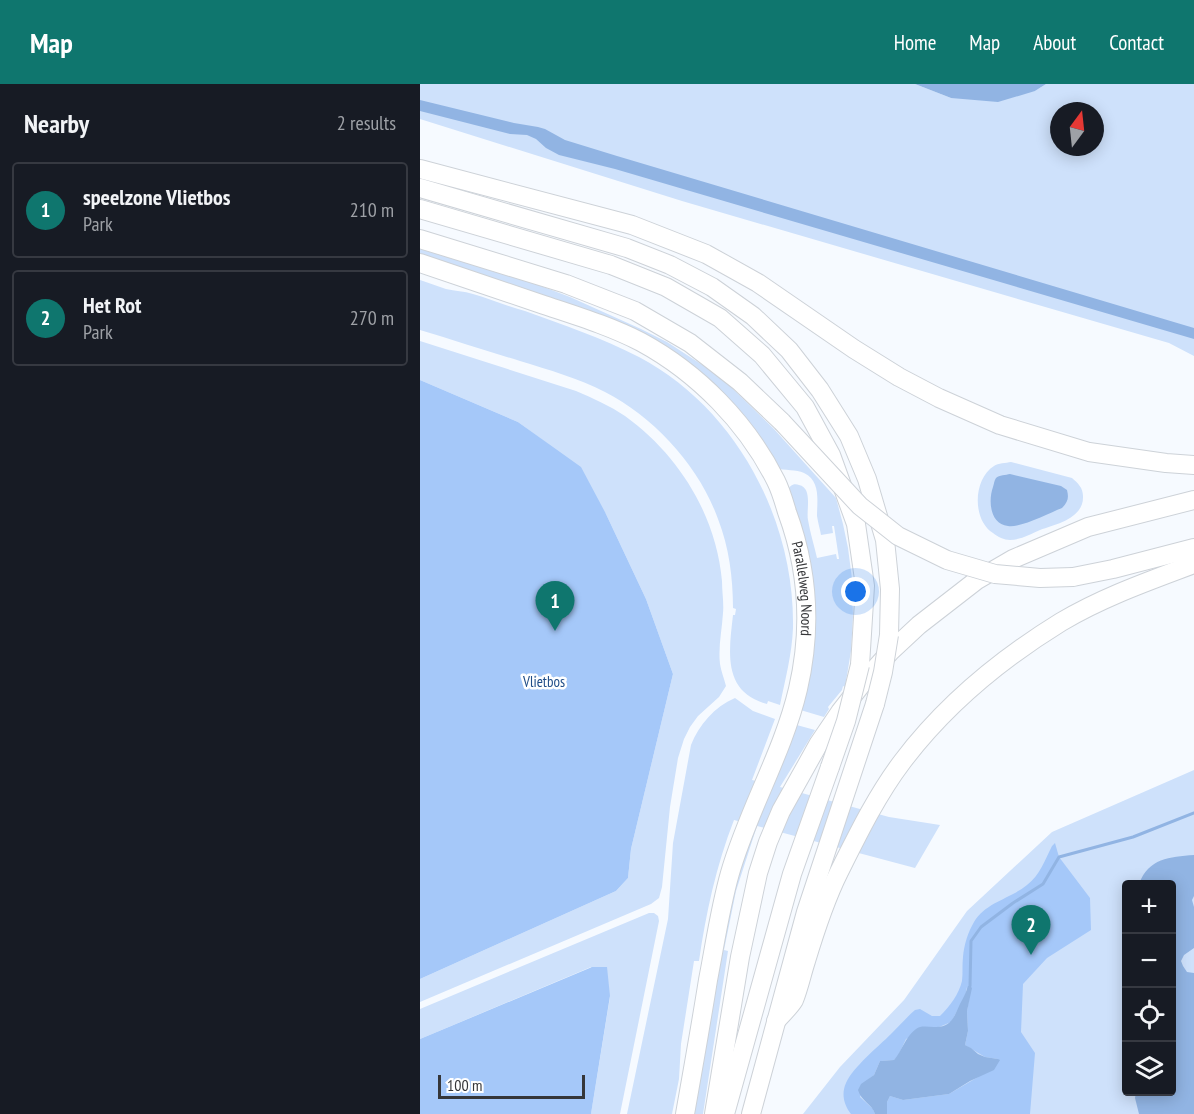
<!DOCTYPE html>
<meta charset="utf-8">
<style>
body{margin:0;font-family:"PT Sans Narrow",sans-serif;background:#20242c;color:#f1f3f6}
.controls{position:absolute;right:18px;bottom:18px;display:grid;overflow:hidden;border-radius:6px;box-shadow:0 3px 15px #0003}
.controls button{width:54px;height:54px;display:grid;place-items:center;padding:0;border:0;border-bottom:2px solid #363941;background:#171b24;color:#f1f3f6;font:30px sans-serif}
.compass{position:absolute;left:630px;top:18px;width:54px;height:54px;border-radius:50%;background:#171b24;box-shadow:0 3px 15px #0003;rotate:15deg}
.scale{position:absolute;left:18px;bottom:15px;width:147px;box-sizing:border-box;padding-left:6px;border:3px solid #353639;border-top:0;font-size:16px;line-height:21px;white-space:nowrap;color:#353639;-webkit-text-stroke:4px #fff;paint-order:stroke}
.you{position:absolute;left:436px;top:508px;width:21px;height:21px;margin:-15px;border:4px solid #fff;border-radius:50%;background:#1a73e8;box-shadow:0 0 0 9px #1a73e833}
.badge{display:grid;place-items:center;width:39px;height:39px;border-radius:50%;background:#0f766e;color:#fff;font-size:20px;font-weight:700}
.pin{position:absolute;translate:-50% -50px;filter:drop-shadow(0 2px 3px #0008)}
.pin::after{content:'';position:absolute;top:32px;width:21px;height:18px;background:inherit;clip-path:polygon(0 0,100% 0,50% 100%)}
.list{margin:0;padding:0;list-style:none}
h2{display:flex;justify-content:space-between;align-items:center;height:78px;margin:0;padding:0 24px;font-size:26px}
h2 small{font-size:20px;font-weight:400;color:#9ea1a6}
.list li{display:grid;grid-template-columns:39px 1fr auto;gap:18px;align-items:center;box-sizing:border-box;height:96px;margin:0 12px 12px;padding:0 12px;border:2px solid #363941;border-radius:6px}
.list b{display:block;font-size:22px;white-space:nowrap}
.list p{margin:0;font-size:20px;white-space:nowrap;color:#9ea1a6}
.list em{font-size:20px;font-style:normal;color:#9ea1a6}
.icon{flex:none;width:33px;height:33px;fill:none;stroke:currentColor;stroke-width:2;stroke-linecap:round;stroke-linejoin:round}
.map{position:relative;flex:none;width:774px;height:1030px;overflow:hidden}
header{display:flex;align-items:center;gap:36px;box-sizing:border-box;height:84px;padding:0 30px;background:#0f766e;color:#fff}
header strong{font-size:28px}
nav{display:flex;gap:33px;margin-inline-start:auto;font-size:21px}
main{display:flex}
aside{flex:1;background:#171b24}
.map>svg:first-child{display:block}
.green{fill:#cee1fb;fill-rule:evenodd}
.forest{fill:#a5c8f9}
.water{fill:#91b4e3}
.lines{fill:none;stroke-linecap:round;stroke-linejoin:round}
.stream{stroke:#91b4e3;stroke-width:3}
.highway-casing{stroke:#cdd2d8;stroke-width:20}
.highway{stroke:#fff;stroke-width:18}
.highway-bridge-casing{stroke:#cdd2d8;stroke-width:20;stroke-linecap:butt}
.highway-bridge{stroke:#fff;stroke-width:18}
.labels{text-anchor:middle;stroke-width:5;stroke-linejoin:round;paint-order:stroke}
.street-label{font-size:15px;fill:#353639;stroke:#fff}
.park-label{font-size:15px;fill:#214e88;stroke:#fff}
</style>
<header>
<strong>Map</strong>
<nav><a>Home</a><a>Map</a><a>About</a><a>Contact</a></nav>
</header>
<main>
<aside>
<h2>Nearby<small>2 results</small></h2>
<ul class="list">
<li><span class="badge">1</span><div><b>speelzone Vlietbos</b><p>Park</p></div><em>210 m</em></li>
<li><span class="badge">2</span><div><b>Het Rot</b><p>Park</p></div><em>270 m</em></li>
</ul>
</aside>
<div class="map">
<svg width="774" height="1030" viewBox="0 0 774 1030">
<rect width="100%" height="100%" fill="#f6faff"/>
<g class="green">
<path d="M0 0H495L531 14 615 7 626 0H774V272L749 259 262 117 0 35ZM639 27H675V63H639Z"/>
<path d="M0 165 113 199 150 213 221 245 247 258 284 282 308 300 354 345 416 414 423 440 428 464 432 495 433 533 431 567 425 603 423 602 422 606 408 623 409 625 404 633 377 625 386 592 367 407C370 402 373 399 379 401 393 404 386 426 388 436 390 448 394 461 397 474L416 470 417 475H419L414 442H412L413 449 401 451C400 445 398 439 397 432 397 417 401 397 384 389 376 385 365 387 356 384L263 279 0 174Z"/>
<path d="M0 196C9 199 17 202 26 205 35 207 44 207 53 210 70 215 87 222 105 227 144 241 182 254 219 273 316 324 375 436 373 544 372 570 365 596 360 621L348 617 347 620C302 608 309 567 313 531H315L316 525 313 524C313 494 309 463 298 435 279 382 235 334 185 308 158 294 129 286 100 277 67 267 33 256 0 246Z"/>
<path d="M0 257 156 307C173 314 190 322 205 332 259 371 296 431 302 497 302 508 304 519 303 529 302 546 298 563 300 580 301 587 304 594 306 602L299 613 278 632 270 643 264 655 258 674 250 723 242 803 239 814 231 820 0 918V895L196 807 208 794 211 765 253 590 226 515 186 430 128 360 98 338 0 296Z"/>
<path d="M591 378 652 394C658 399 663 404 663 412 664 434 637 440 620 446 611 450 600 456 590 456 584 456 578 453 573 449 552 436 553 395 574 382 578 379 586 379 591 378Z"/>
<path d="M315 614 333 627 355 635 332 696 348 700 373 640 395 646 360 703 469 733 520 741 495 784 337 742 316 807 304 866 308 867 283 1030H273L296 872 329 740 314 736C296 782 286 829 279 877H274L261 960 259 995 252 1030H207L248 835 253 759 271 661C279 641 294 623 315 614Z"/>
<path d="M774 686V1030H383L420 983 484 916 547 827 632 748ZM706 800H752V1008H706Z"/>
<path d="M229 829H234L238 832 239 837 200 1030H171L190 913 171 883 0 955V925Z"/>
</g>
<g class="forest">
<path d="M0 296 98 338 161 383 186 430 226 515 253 590 211 765 208 794 196 807 0 895Z"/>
<path d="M635 759 639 773 670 814 671 846 627 874 603 900 601 948 615 969 610 1030H467V1018L470 1012 483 1016 529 1010 558 993 578 975 565 973 545 961 548 947 547 927 549 915 547 903 545 913 531 938 519 943H513L486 955 478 972 474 976 460 977 454 991 449 995 440 1013 453 1025 455 1030H431C424 1021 421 1010 426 999 433 983 459 962 471 950 479 942 487 933 495 926L500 925 512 932H520C530 922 539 910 542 897 543 889 542 881 543 873 544 861 548 848 554 838 566 818 590 815 607 801 620 791 625 776 632 762Z"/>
<path d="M172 883H187L190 912 171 1030H0V955Z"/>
</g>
<g class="water">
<path d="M495 0H626L615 7 578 18 531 14Z"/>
<path d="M0 16 94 39 118 43 125 45 145 56 197 72 774 244V255L195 85 139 71 126 64 116 55 107 51 90 50 0 27Z"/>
<path d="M590 390 641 402 647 406C649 414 648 418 642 424 629 429 601 444 588 442 570 440 568 417 573 403 574 400 574 397 576 394 579 391 586 391 590 390Z"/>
<path d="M774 771V812L772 816 774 823V864L764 871 761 877 763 882 767 888 774 889V1030H719L715 1014 716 1008H752V800H719C729 774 749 773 774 771Z"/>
<path d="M548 902H550L552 904 547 927 548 947 545 961 551 964 558 970 565 973 578 975 580 976 574 986 550 997 529 1010 483 1016 470 1012 467 1018V1030H455C452 1020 441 1017 438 1006L441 1000 454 991 460 977 474 976C482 967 485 953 496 945 501 941 508 943 514 943 531 944 534 933 540 920 543 914 546 909 548 902Z"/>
</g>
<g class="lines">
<path class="stream" d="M550 902 551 857 561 843 593 819 623 800 639 773 713 753 774 729"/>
<g class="highway-casing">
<g id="highway">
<path d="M0 85 212 141 286 170 338 199 434 265 479 293 519 314 580 341 669 368 746 379 774 381"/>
<path d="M0 104 207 164 250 181 292 203 333 232 369 266 400 306 429 352 447 395 465 456 470 505 469 551"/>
<path d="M0 125 191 181 246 203 300 234 342 271 385 323 411 371 436 440 445 502 440 581"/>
<path d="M0 155 146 200 215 227 270 259 320 298 362 338"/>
<path id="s1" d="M0 179C41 193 83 207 124 221 157 232 190 242 221 258 278 289 327 339 356 397 361 407 364 418 367 428 388 485 392 545 378 605 363 669 328 726 310 789 300 824 295 860 288 896 281 940 273 985 265 1030"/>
<path d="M653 493 693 485 774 464"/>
<path d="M356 937C362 930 370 923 374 916 379 904 382 889 386 877 395 847 405 816 419 788 438 750 457 711 482 678 525 621 581 575 641 538 683 513 729 497 774 480"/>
<path d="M294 1030 320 873 338 789 348 758 361 727 399 659 420 628 445 596 470 568 499 541 557 496 593 475 668 443 774 416"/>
<path d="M305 1030 372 790 410 683"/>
<path d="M331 1030 386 828 455 620"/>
</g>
</g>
<use href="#highway" class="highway"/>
<g class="highway-bridge-casing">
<g id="highway-bridge">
<path d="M362 338 440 422 478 452 527 476 575 490 620 494 653 493"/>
<path d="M455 620 463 588 469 551"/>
<path d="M410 683 426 637 440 581"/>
</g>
</g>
<use href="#highway-bridge" class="highway-bridge"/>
</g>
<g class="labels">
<g class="street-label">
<text dy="5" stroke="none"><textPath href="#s1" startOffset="543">Parallelweg Noord</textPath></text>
</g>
<g class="park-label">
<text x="124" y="603">Vlietbos</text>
</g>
</g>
</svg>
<div class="controls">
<button>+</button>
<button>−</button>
<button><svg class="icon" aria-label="locate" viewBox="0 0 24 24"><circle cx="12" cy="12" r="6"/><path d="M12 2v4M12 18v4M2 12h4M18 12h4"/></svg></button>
<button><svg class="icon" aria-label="layers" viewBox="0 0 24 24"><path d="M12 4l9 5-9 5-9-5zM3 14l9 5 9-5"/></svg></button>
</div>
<svg class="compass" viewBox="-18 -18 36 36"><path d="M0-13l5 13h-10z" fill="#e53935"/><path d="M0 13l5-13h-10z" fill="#9ea1a6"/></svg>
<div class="scale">100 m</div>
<div class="you"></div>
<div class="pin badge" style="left:135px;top:547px">1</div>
<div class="pin badge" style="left:611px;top:871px">2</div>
</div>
</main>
